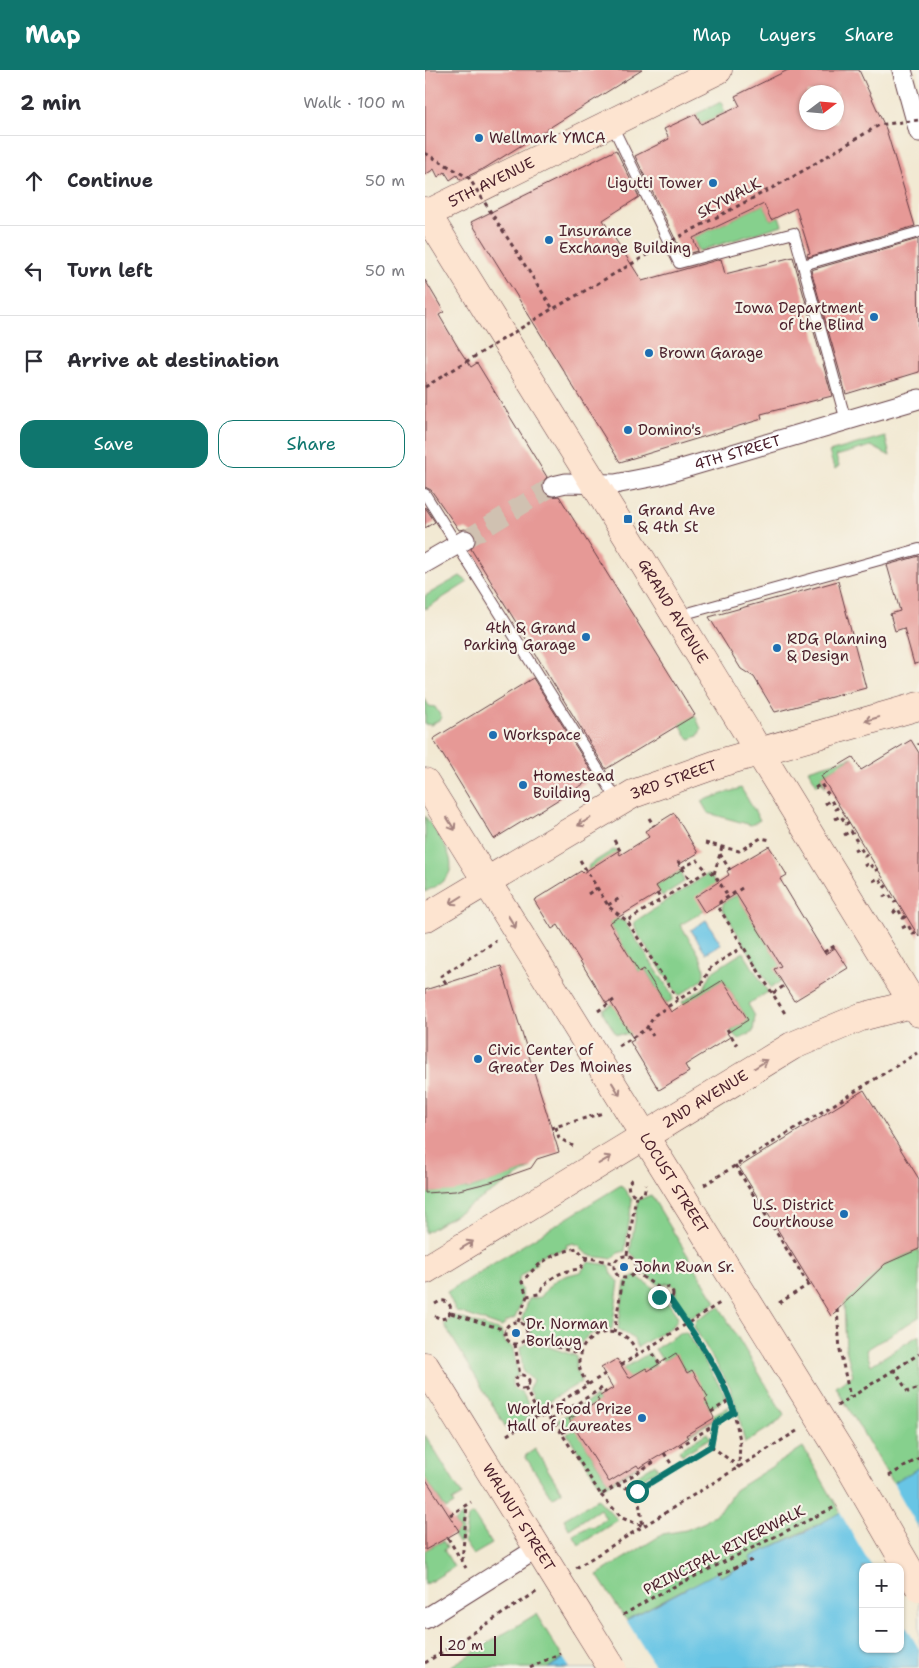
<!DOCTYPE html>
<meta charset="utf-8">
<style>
body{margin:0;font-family:"Shantell Sans",sans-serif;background:#f2f2f3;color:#2b2b33}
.controls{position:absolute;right:15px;bottom:15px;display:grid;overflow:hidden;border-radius:10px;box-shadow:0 1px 4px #0004}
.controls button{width:45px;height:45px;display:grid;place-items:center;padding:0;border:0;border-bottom:1px solid #e1e1e2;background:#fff;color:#2b2b33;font:25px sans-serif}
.compass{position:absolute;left:374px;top:15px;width:45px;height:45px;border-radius:50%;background:#fff;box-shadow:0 1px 4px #0004;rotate:74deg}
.scale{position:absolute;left:15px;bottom:12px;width:56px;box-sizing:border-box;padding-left:5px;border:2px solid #4a1f2b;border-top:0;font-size:14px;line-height:18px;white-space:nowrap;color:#4a1f2b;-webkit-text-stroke:4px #f7f3e8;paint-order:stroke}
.stop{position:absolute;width:15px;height:15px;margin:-11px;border:4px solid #0f766e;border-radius:50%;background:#fff}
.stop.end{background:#0f766e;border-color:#fff;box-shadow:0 1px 5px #0008}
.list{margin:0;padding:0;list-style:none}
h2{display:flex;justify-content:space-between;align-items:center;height:65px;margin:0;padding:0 20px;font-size:21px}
h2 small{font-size:16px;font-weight:400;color:#7c7c81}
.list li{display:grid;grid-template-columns:32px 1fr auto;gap:15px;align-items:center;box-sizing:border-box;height:90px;padding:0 20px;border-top:1px solid #e1e1e2}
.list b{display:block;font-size:19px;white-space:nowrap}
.list em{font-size:16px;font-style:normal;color:#7c7c81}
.actions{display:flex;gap:10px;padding:15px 20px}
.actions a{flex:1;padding:11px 0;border:1px solid #0f766e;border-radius:15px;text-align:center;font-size:18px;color:#0f766e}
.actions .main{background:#0f766e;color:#fff}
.icon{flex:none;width:28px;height:28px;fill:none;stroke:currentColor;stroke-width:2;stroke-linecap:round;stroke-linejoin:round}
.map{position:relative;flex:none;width:494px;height:1598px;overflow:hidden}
header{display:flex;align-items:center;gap:30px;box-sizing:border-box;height:70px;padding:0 25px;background:#0f766e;color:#fff}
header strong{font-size:24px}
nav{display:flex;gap:28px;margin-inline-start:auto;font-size:18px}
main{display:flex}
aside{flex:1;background:#fff}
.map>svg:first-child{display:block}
.green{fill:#86d08d;stroke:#68785c}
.water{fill:#67c5e5;stroke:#587288;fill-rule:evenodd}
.pier{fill:#f2e9d3}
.building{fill:#e69996;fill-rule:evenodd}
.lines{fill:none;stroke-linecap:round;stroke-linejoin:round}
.street-tunnel{stroke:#d0c1b1;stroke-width:19;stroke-dasharray:19 9;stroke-linecap:butt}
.lane-casing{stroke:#633d44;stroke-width:12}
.street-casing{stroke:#633d44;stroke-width:21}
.secondary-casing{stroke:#633d44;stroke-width:29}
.path{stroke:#633d44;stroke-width:3;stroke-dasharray:4 4;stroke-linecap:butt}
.lane{stroke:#fff;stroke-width:10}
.street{stroke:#fff;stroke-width:19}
.secondary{stroke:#fde4d0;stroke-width:28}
.secondary-bridge-casing{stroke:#633d44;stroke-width:29;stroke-linecap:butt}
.path-bridge{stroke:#633d44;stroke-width:3;stroke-dasharray:4 4;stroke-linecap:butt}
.secondary-bridge{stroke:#fde4d0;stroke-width:28}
.oneway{stroke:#a4827e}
.route{stroke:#0f766e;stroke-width:6}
.poi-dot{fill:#1f6fb2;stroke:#f7f3e8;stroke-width:2}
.labels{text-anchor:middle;stroke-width:4.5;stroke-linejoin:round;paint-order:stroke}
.poi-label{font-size:15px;fill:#4a1f2b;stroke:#f7f3e8;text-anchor:start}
.street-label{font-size:15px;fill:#4a1f2b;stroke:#f7f3e8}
</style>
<header>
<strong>Map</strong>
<nav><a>Map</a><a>Layers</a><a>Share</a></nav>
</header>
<main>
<aside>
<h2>2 min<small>Walk · 100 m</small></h2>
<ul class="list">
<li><svg class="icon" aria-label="ahead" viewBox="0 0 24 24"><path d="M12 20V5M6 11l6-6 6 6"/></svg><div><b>Continue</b></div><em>50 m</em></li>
<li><svg class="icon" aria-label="left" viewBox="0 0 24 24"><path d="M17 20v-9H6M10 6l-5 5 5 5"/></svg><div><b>Turn left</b></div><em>50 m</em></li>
<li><svg class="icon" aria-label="arrive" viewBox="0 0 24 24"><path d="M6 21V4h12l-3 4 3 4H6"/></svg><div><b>Arrive at destination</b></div></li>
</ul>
<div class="actions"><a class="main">Save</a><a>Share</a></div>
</aside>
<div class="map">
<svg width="494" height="1598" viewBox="0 0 494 1598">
<rect width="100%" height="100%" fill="#f7f3e8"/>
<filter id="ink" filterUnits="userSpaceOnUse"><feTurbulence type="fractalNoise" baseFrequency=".02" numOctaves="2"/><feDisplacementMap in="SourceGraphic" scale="10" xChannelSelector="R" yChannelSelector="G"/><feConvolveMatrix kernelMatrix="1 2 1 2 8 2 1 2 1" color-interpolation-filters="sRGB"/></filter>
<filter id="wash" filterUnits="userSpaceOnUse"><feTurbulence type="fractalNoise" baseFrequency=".0096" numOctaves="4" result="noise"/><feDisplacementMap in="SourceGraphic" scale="20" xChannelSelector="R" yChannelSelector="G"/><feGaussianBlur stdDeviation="1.12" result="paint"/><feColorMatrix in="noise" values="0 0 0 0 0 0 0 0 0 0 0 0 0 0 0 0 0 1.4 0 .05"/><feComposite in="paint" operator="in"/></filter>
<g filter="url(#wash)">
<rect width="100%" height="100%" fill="#f2e9d3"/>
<g class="green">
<path d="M296 32 300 42 276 54 271 44Z"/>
<path d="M339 134 346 150 354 146 357 155 274 181 268 168Z"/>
<path d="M460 366 465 386 446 376 411 386 414 396 410 399 409 398 404 382Z"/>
<path d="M35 506 43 512 0 539V526Z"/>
<path d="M0 629 4 636 10 637 17 648 6 655 0 654Z"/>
<path d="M270 645 276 659 273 666 265 669 261 666 255 653Z"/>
<path d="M428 687 396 706 401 718 397 712 392 715 383 700Z"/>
<path d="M316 718 335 750 326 755 283 743 276 731Z"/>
<path d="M0 746C10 762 38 792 20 809 15 815 6 818 0 822Z"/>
<path d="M188 780 193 781 169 809 163 799 164 795Z"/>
<path d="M256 800 259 812 237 826 231 816Z"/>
<path d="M281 805 286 806 293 816 279 841 255 855C263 869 286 894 277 910L254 926 212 863 209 852Z"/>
<path d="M312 825 356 896 350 900 356 911 346 918 297 838 299 832Z"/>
<path d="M180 846 199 851 247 924V930L241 934 220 899 214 902Z"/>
<path d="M318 882 343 922 323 934 330 946 328 962 313 970 306 961 323 950 298 910 269 928 263 940 257 932 279 918 287 902Z"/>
<path d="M187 934 219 955 204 965 191 964 178 943V939Z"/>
<path d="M106 1098 0 1163V1123L47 1118Z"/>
<path d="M196 1115 207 1130 200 1181 193 1183 187 1189C174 1186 160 1189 155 1175H150L149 1173 141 1175 142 1178 127 1183 126 1181 110 1190 112 1193 93 1208 95 1209 92 1213C103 1224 94 1237 90 1248L81 1252 77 1257 31 1241 22 1222Z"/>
<path d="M226 1125 291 1232 267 1247 260 1245 249 1228 251 1223 249 1216 242 1213 236 1216 214 1200 213 1190 205 1182 213 1130Z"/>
<path d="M494 1179V1247L441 1280 446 1295 494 1265V1398L468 1414 411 1317 428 1305 421 1279 419 1232 460 1194Z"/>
<path d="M163 1192 184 1195 187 1204 194 1212 187 1259C172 1260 158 1265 152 1280L106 1265 104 1256 97 1249 104 1229 116 1227C129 1208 134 1207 156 1202Z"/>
<path d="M211 1206 231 1220 234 1232 244 1234 253 1247 249 1255 213 1277 208 1268 193 1259 200 1212Z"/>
<path d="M294 1236 359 1345 353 1352 320 1373 313 1342 305 1317 269 1257 271 1250Z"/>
<path d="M29 1246 76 1261 80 1272 88 1278 93 1305 87 1309V1316L90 1320 97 1322 107 1342 104 1348 83 1361 19 1254Z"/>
<path d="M261 1262 300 1324 301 1328 285 1339 251 1284 238 1291 230 1279 255 1263Z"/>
<path d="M106 1271 151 1286V1299L156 1312 116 1336 112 1334 104 1319 108 1310 98 1302 95 1278Z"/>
<path d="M224 1283 231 1295 204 1309 198 1299Z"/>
<path d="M171 1327 174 1331 145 1348 147 1353 139 1358 133 1350Z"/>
<path d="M304 1336 303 1341 262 1366 290 1348 288 1345Z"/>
<path d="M151 1359 183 1412 213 1396 177 1418 142 1364Z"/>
<path d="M282 1363 285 1368 257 1385 254 1380Z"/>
<path d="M0 1365 37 1425 27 1431 29 1434 21 1439 0 1408Z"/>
<path d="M378 1377 416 1443 326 1487 328 1491 295 1507 257 1520 201 1550 172 1505 238 1464 261 1460 280 1452 297 1439 310 1420Z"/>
<path d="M110 1379 137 1422 127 1428 100 1386Z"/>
<path d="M230 1394 233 1399 206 1416 203 1411Z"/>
<path d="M173 1429 193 1450 154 1475 148 1465 165 1456 167 1458 181 1449 175 1439 144 1459 139 1449Z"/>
<path d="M48 1444 67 1474 48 1485 39 1472 43 1447Z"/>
<path d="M38 1445 36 1471 33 1473 28 1465 34 1460 29 1452Z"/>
<path d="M18 1471 22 1478 19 1480 29 1497 0 1515V1480Z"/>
<path d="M111 1544 138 1588 123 1598H23Z"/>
</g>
<g class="water">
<path d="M281 850 296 874 281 883 266 860Z"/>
<path d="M494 1398V1598H123L201 1550 293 1502 295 1507 327 1492 325 1487 384 1460ZM438 1497H475V1579H438Z"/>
</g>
<g class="pier">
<path d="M467 1411 494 1459V1579L475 1546V1497H447L414 1441Z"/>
<path d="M200 1548 231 1598H145L137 1586Z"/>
</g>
<g id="blocks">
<g class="building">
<path d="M0 0H217L60 98 35 110 32 105 25 110 20 102 13 107 9 99 0 105Z"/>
<path d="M363 0H434L461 59 490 156 383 187 382 184 385 183 371 138 346 150 339 134 268 168 273 181 258 185 210 86 244 69 239 59 271 44 276 54 315 36 310 26ZM382 22H412V52H382Z"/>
<path d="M191 80 214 127 178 150 217 211 296 189 300 204 368 187 407 326 336 344 337 349 195 392 46 152Z"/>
<path d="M493 169 494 302 421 324 386 200Z"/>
<path d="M0 210 19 242 14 245 34 279 46 297 52 293 122 407 117 413 119 423 125 427 134 426 270 645 181 699 46 479 51 470 49 464 40 459 34 460 6 420 0 417Z"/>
<path d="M0 437 10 452 0 458Z"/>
<path d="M494 486V593L489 594 479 558 470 561 465 544 475 541 462 495Z"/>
<path d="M413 511 441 618 350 642 329 607 316 599 284 547Z"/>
<path d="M108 608 170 707 69 769 8 669Z"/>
<path d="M486 670 494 683V867L396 706 428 687 436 700Z"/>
<path d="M249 743 273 783 253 795 256 800 231 816 235 822 184 853 214 902 219 899 246 942 298 910 323 950 302 963 305 967 260 995 264 1002 234 1020 205 972 209 970 185 931 181 933 133 855 127 859 109 830 156 801 158 803 193 781 195 785 211 775 224 767 220 761Z"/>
<path d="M344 776 362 805 355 809 400 884 410 878 423 898 369 931 349 899 356 896 311 824 280 843 270 827 304 805 302 801Z"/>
<path d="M76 896 134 1082 112 1089 106 1098 66 1112 30 1121 0 1123V920Z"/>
<path d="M439 1020 494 1109V1179L460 1194 406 1246 314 1097Z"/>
<path d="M251 1283 262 1303 267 1300 283 1327 280 1329 289 1348 261 1365 263 1368 251 1376 214 1398 212 1395 184 1412 144 1349 174 1331 172 1328 188 1318 176 1298 192 1289 204 1308 221 1298 223 1301Z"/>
<path d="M0 1408 34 1461 0 1480Z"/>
</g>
</g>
</g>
<g filter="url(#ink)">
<use href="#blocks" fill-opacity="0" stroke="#633d44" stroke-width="1"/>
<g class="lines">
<path class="street-tunnel" d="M40 470 128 416"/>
<g class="lane-casing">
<g id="lane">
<path d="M187 55 254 193 369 163 421 351"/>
<path d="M378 195 494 162"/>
<path d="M0 424 193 731"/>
<path d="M252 546 494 479"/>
</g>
</g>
<g class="street-casing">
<g id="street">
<path d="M477 0 494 62"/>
<path id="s1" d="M128 416 141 413 190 414 236 405 494 329"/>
<path d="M0 493 40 470"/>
<path d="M0 1549 113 1478"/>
</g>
</g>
<g class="secondary-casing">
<g id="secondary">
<path id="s2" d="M0 141 205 471 494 943"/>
<path id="s3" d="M0 145 293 0"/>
<path id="s4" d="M0 712 420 1389"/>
<path id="s5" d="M0 848 208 724 295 693 494 636"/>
<path id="s6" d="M0 1200 367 976 436 947 494 932"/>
<path id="s7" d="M0 1296 159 1553"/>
</g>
</g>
<g class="path">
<path d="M494 673V675"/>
<path d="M390 718 396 714 402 723 405 721"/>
<path d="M400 734 406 730 411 739 414 737"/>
<path d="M224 748 229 756"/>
<path d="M410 749 416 746 421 754 424 752"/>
<path d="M419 765 426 761 431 770 434 768"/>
<path d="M189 770 197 784"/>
<path d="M280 773 314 781 336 768 346 770"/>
<path d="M297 777 289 804 303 826"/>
<path d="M429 780 435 777 440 786 443 783"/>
<path d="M295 784 305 800"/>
<path d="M155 790 184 837 202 851"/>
<path d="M253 791 265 811"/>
<path d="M439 796 444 793 450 801 453 799"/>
<path d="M257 798 272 790 282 801"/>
<path d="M448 811 454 808 460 817 462 815"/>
<path d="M317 818 295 832 294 838 361 945"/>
<path d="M232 823 236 830"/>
<path d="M163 824 172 818"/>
<path d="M458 827 464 824 469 832 472 831"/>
<path d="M183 835 197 827"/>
<path d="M468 843 473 839 478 848 481 846"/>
<path d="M477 858 483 855 488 864 491 862"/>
<path d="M399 882 411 875"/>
<path d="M21 913 16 906 71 871"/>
<path d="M348 923 359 916"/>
<path d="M253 930 202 851 282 801 289 804"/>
<path d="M173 941 189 930"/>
<path d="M222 957 228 966"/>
<path d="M302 959 312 975"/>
<path d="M194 976 221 959 230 945 276 915 286 897 318 877"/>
<path d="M131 1057 134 1068 148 1076"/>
<path d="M126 1058 178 1043"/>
<path d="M310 1095 383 1214"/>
<path d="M207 1109 203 1114 204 1121 211 1126 219 1124 221 1114"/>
<path d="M279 1115 492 983"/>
<path d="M202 1185 211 1126"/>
<circle cx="200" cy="1197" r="11"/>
<path d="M162 1188 155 1199C136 1201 123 1207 114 1224L102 1226 97 1212C115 1191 125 1185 152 1178L159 1187 189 1193"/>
<path d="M210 1202 236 1219"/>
<circle cx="241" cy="1224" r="7"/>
<path d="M245 1229 299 1312 309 1343 252 1378"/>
<path d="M354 1233 386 1213"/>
<path d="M10 1234 15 1231C22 1230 26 1234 26 1241L21 1248 16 1249 10 1246"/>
<path d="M412 1239 415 1280 425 1327"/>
<path d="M26 1243 80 1260"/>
<circle cx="91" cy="1263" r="11"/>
<path d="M93 1252 102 1226"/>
<path d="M189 1263 198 1208"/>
<path d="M101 1267 155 1284"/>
<path d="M90 1274 95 1306"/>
<path d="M224 1277 234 1293"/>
<path d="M196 1295 295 1233"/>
<path d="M469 1299 483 1322 494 1318"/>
<circle cx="97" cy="1312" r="7"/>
<path d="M163 1315C159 1308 154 1301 154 1293 153 1269 182 1253 202 1268 207 1272 210 1278 213 1284"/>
<path d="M100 1318 114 1345 124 1348 132 1356 176 1425 229 1392"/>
<path d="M412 1336 494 1284"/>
<path d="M286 1342 305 1330"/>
<path d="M126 1350 177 1318 181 1323"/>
<path d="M137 1363 149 1356"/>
<path d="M82 1365 180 1304"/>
<path d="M286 1376 290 1354"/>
<path d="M239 1383 249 1398"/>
<path d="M464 1406 494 1388"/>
<path d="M192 1415 212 1421"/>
<path d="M176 1425 197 1448 218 1456 212 1421 286 1376 314 1397 315 1370 309 1343"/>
<path d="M25 1445 46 1432"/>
<path d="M23 1468 41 1498"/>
<path d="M37 1491 42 1435"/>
<path d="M151 1498 375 1359"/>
<path d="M294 1505 327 1490"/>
<path d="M198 1545 230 1526 412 1436"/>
<path d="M0 1593 113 1521"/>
<path d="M105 1598 135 1583"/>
</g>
<use href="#lane" class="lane"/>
<use href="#street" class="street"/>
<use href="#secondary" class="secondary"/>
<g class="secondary-bridge-casing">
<g id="secondary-bridge">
<path d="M420 1389 494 1517"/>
<path d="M159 1553 187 1598"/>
</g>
</g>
<g class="path-bridge">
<path d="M0 83 44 108 128 239 250 169 366 108 454 55 494 50"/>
<path d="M0 317 127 239"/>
</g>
<use href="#secondary-bridge" class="secondary-bridge"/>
</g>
<defs><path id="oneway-shaft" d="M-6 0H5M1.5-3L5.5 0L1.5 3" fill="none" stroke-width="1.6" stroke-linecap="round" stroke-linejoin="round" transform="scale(1.25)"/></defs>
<g class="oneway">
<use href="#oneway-shaft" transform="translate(447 649) rotate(164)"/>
<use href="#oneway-shaft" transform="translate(159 752) rotate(149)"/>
<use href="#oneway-shaft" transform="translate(26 754) rotate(58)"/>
<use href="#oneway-shaft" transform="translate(31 830) rotate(148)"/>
<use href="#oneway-shaft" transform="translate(87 852) rotate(58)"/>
<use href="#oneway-shaft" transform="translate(336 994) rotate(-32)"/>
<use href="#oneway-shaft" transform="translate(191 1019) rotate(58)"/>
<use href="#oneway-shaft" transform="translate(180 1090) rotate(-31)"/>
<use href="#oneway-shaft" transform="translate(42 1175) rotate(-31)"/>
</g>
</g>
<g class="lines" filter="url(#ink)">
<path class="route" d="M212 1421 286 1376 290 1354 309 1342C297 1301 269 1264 245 1229L239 1231 234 1227"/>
</g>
<g class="poi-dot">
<circle cx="54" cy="68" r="5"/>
<circle cx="288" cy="113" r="5"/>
<circle cx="124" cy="170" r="5"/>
<circle cx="449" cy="247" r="5"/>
<circle cx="224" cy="283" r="5"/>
<circle cx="203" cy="360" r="5"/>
<rect x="198" y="444" width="10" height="10" rx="2.5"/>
<circle cx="161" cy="567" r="5"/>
<circle cx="352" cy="578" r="5"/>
<circle cx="68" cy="665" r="5"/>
<circle cx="98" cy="715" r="5"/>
<circle cx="53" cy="989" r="5"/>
<circle cx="419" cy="1144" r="5"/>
<circle cx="199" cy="1197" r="5"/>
<circle cx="91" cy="1263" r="5"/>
<circle cx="217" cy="1348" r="5"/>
</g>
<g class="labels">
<g class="poi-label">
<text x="64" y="73">Wellmark YMCA</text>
<text x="278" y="118" text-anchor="end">Ligutti Tower</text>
<text x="134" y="166">Insurance<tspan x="134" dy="17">Exchange Building</tspan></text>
<text x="439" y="243" text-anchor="end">Iowa Department<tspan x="439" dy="17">of the Blind</tspan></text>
<text x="234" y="288">Brown Garage</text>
<text x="213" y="365">Domino's</text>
<text x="213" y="445">Grand Ave<tspan x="213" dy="17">&amp; 4th St</tspan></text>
<text x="151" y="563" text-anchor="end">4th &amp; Grand<tspan x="151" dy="17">Parking Garage</tspan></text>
<text x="362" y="574">RDG Planning<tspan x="362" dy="17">&amp; Design</tspan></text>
<text x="78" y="670">Workspace</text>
<text x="108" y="711">Homestead<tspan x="108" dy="17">Building</tspan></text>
<text x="63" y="985">Civic Center of<tspan x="63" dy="17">Greater Des Moines</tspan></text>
<text x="409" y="1140" text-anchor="end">U.S. District<tspan x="409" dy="17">Courthouse</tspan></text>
<text x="209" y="1202">John Ruan Sr.</text>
<text x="101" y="1259">Dr. Norman<tspan x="101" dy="17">Borlaug</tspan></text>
<text x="207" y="1344" text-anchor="end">World Food Prize<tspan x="207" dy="17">Hall of Laureates</tspan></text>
</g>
<g class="street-label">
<text dy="5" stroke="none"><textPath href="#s3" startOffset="74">5TH AVENUE</textPath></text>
<text transform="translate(304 128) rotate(-28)" y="5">SKYWALK</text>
<text dy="5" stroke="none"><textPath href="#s1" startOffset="189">4TH STREET</textPath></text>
<text dy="5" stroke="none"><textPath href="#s2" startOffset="471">GRAND AVENUE</textPath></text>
<text dy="5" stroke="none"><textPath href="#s5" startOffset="285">3RD STREET</textPath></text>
<text dy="5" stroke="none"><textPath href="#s6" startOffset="328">2ND AVENUE</textPath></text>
<text dy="5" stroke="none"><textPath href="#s4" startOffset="472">LOCUST STREET</textPath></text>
<text dy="5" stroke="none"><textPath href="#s7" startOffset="178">WALNUT STREET</textPath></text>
<text transform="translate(299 1480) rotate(-27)" y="5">PRINCIPAL RIVERWALK</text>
</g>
</g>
</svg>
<div class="controls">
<button>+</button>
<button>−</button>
</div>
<svg class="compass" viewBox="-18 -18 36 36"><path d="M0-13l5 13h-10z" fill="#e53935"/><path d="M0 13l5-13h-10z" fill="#7c7c81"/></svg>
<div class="scale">20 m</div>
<div class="stop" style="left:212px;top:1421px"></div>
<div class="stop end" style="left:234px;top:1227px"></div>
</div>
</main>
